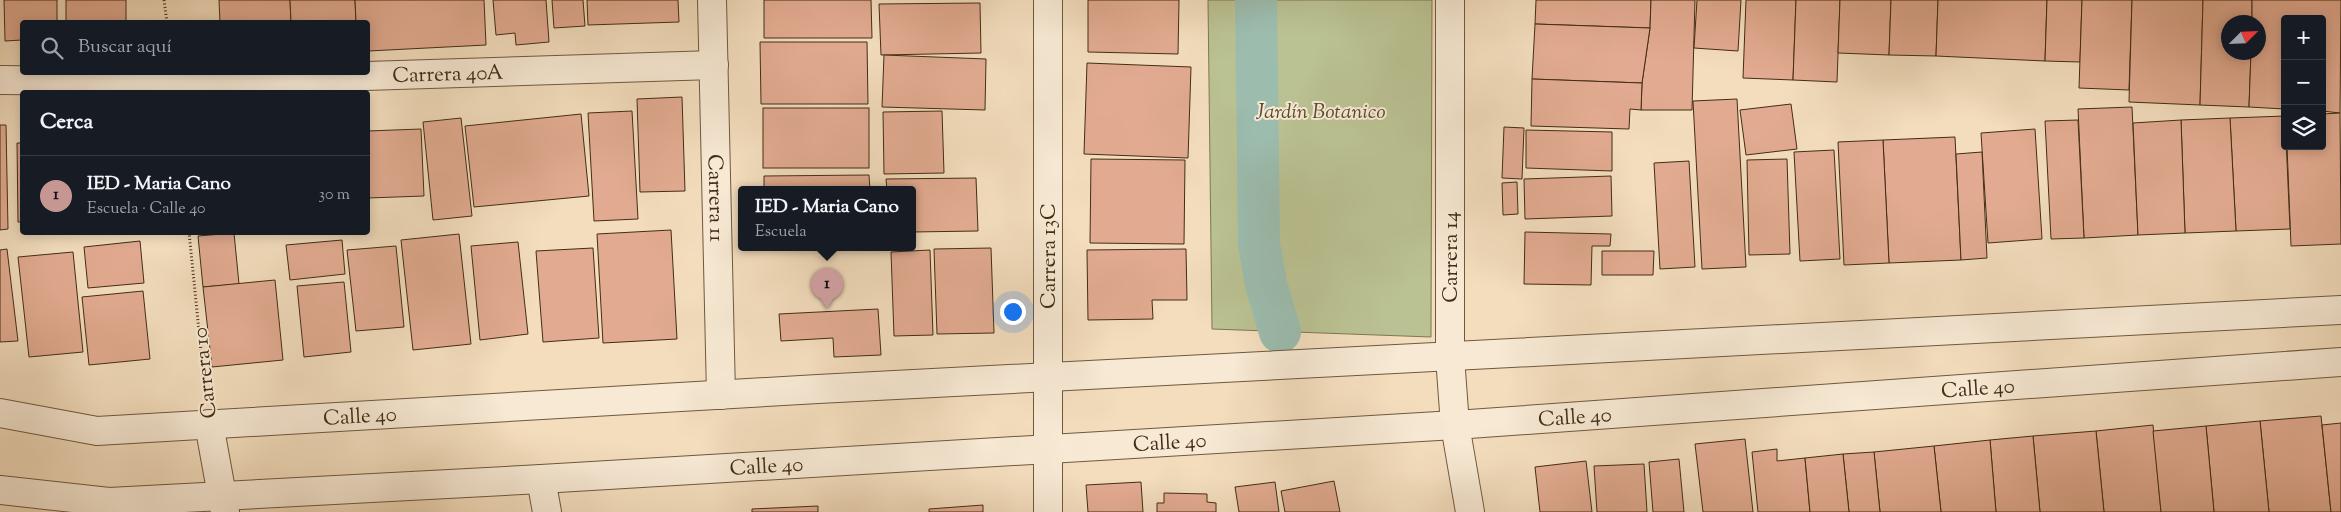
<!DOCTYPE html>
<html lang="es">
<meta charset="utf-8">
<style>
body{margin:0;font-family:"Sorts Mill Goudy",serif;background:#20242c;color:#f1f3f6}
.controls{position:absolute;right:15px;top:15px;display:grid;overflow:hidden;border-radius:5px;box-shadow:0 2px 12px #0003}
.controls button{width:45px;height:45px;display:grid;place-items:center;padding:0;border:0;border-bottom:1px solid #363941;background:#171b24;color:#f1f3f6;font:25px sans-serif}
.compass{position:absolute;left:2221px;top:15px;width:45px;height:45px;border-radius:50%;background:#171b24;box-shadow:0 2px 12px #0003;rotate:66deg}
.you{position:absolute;left:1012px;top:311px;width:18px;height:18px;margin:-12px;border:4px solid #fff;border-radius:50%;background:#1a73e8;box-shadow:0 0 0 8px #1a73e833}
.badge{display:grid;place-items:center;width:32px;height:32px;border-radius:50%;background:#c59692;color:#111;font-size:16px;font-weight:700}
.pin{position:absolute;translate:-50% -41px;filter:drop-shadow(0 1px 2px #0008)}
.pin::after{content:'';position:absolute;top:26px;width:18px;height:15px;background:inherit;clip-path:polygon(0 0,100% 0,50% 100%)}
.popup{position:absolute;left:738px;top:186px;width:178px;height:65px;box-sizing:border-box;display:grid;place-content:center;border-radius:5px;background:#171b24;filter:drop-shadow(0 1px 4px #0005);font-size:16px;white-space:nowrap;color:#9ea1a6}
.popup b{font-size:19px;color:#f1f3f6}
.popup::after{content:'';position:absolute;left:50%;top:100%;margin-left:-10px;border:10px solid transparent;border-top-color:#171b24}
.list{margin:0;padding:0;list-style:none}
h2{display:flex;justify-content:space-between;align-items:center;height:65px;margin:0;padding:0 20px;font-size:21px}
h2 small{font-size:16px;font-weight:400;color:#9ea1a6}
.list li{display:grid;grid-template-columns:32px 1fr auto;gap:15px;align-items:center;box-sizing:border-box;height:80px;padding:0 20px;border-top:1px solid #363941}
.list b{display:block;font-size:19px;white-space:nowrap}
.list p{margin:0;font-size:16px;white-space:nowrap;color:#9ea1a6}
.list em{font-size:16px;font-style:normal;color:#9ea1a6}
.icon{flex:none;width:28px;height:28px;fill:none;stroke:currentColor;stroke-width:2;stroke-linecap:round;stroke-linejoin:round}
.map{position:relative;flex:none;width:2341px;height:512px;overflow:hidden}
.search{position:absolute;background:#171b24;box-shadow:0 2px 12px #0003;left:20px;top:20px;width:350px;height:55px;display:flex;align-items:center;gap:12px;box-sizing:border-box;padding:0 18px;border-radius:5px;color:#9ea1a6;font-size:19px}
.panel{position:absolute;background:#171b24;box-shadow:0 2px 12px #0003;left:20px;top:90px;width:350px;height:145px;border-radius:5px}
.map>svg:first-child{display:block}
.green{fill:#bac192;stroke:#7e7753}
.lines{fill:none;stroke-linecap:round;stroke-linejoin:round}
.canal{stroke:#9cbcae;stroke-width:42}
.building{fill:#e2ab91;stroke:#432d14}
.minor-casing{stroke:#6f593e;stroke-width:30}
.path{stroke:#432d14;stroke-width:3;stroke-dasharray:1 2.5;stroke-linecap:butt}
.minor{stroke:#f7e9d4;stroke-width:28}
.labels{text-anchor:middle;stroke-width:4;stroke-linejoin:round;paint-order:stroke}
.street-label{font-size:21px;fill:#432d14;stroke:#f7e9d4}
.park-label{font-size:21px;font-style:italic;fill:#5b4b2d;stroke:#f7e9d4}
</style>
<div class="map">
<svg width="2341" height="512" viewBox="0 0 2341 512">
<rect width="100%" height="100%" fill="#f3ddbd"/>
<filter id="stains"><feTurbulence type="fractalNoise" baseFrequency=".004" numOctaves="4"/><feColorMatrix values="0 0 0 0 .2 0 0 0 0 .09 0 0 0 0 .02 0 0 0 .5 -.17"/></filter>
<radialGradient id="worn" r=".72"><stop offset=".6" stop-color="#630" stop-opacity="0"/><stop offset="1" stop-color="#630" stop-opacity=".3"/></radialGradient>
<path class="green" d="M1208 0H1432L1431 337 1212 329Z"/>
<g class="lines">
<path class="canal" d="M1256 0 1259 244 1266 284 1280 332"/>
</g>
<g class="building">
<path d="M4 0H57V22H22V40L5 41Z"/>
<rect x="66" y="0" width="60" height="22"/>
<path d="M219 0H290L291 22H220Z"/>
<path d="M290 0H355L356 22H291Z"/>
<path d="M355 0H484L486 45 368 51V22H356Z"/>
<path d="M493 0H546L549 42 516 45 515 33 496 35Z"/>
<path d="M552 0H583L585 26 554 28Z"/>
<path d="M587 0H678L679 22 588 25Z"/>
<path d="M764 0H871L872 38H764Z"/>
<path d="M1088 0H1179L1178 54 1088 52Z"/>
<path d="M1536 0H1651L1650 28 1535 24Z"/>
<path d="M1651 0H1695L1692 110H1641L1642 83 1650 28Z"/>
<path d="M1697 0H1741L1738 51 1694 48Z"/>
<path d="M1746 0H1796L1793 80 1743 78Z"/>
<path d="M1796 0H1840L1837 82 1793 80Z"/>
<path d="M1840 0H1891L1889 55 1838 53Z"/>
<path d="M1891 0H1938L1936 56 1889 55Z"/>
<path d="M1938 0H2047L2045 61 1936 56Z"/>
<path d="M2047 0H2082L2080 62 2045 61Z"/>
<path d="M2082 0H2132L2129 90 2079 88Z"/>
<path d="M2132 0H2203L2200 105 2129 102Z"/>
<path d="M2203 0H2252V22H2228V52H2251L2249 107 2200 105Z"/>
<path d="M2252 0H2341L2340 113 2322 111V19H2285V109L2249 107 2251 52H2258V22H2252Z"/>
<path d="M980 3 981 53 881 55 879 4Z"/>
<path d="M1535 24 1650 28 1642 83 1532 79Z"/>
<path d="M760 42H867L868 104H761Z"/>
<path d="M884 55 986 59 985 110 882 107Z"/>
<path d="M1087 63 1191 67 1188 158 1084 154Z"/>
<path d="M1532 79 1642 83 1641 110 1630 109 1629 129 1531 126Z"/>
<path d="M682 97 685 191 640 192 637 99Z"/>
<path d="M1737 99 1746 267 1702 269 1693 101Z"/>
<path d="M1791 104 1797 149 1746 155 1740 110Z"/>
<path d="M2132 107 2138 235 2084 238 2078 109Z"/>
<rect x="763" y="108" width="106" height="60"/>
<path d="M632 111 638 219 594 221 588 113Z"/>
<path d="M942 111 944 173 884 174 883 112Z"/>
<path d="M2340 113 2341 244 2291 246 2287 146H2322V114Z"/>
<path d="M581 114 589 196 474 207 465 126Z"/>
<path d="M2285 116 2290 229 2236 231 2230 118Z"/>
<path d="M461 118 472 216 433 220 423 122Z"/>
<path d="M2230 118 2236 231 2185 233 2181 120Z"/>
<path d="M2078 120 2084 238 2051 239 2045 121Z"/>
<path d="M2181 120 2185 233 2138 235 2133 123Z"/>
<path d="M0 125H6L8 229 0 230Z"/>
<path d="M1504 127 1524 128 1522 179 1502 178Z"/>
<path d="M421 129 424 196 368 198V131Z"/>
<path d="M2035 129 2042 239 1988 243 1981 133Z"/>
<path d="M1526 130 1612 132V171L1526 168Z"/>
<path d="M1955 137 1961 260 1889 263 1883 140Z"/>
<path d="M1883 140 1889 263 1844 265 1838 142Z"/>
<path d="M17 143H22V222H18Z"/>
<path d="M1834 150 1840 259 1800 261 1794 152Z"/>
<path d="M1982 152 1987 258 1961 260 1956 154Z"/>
<path d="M1091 159 1185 160 1184 244 1090 243Z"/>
<path d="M1787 159 1790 254 1749 255 1747 160Z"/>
<path d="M1689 161 1695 267 1660 269 1654 163Z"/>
<path d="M869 175 870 190H764V176Z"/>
<path d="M1611 176 1612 216 1525 219 1524 179Z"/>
<path d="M976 178 978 231 912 232V190H887L886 179Z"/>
<path d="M1517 182 1518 214 1503 215 1502 183Z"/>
<path d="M671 230 677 339 603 343 597 234Z"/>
<path d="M1525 232 1611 234 1610 246H1592L1591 285 1524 284Z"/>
<path d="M234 233 239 284 203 287 198 236Z"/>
<path d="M459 234 471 344 413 350 401 240Z"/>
<path d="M342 240 345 274 290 280 286 245Z"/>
<path d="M140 241 144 283 88 288 84 247Z"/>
<path d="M518 242 528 334 480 340 471 246Z"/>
<path d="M396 246 404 327 356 331 347 250Z"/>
<path d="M593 248 599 338 543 342 536 251Z"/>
<path d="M991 248 994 333 937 334 934 249Z"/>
<path d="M7 249 18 341 0 342V250Z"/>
<path d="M1186 249 1187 300H1152L1153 319 1088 320 1087 250Z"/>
<path d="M930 250 933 335 894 336 891 252Z"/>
<path d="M1602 251H1654L1653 275H1602Z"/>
<path d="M73 252 83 352 29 357 18 257Z"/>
<path d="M275 280 283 360 212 367 203 287Z"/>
<path d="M344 282 351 352 304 357 297 286Z"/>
<path d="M143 291 150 359 89 365 82 297Z"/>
<path d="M878 309 881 355 834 357 833 338 781 341 779 314Z"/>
<path d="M2321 416 2331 512H2269L2260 421Z"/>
<path d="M2260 421 2269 512H2214L2206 426Z"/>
<path d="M2341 423V512H2331L2322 425Z"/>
<path d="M2153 425 2161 512H2104L2096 431Z"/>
<path d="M2206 426 2214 512H2161L2153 431Z"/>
<path d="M2096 431 2104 512H2040L2033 436Z"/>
<path d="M2033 436 2040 512H1996L1990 440Z"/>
<path d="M1745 439 1753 512H1703L1695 444Z"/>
<path d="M1990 440 1996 512H1941L1934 446Z"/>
<path d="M1934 446 1941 512H1880L1874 452Z"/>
<path d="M1777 449V461L1805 458 1810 512H1758L1752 452Z"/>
<path d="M1874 452 1880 512H1849L1843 454Z"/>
<path d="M1843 454 1849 512H1810L1805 458Z"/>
<path d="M1679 459 1684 512H1653L1649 462Z"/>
<path d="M1586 461 1592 512H1540L1535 467Z"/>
<path d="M1644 464 1647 512H1597L1594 466Z"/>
<path d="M1334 481 1340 512H1285L1281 491Z"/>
<path d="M1141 482 1143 512H1088L1086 485Z"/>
<path d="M1275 482 1279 512H1239L1235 487Z"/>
<path d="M1164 493 1207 494V502L1216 503V512H1157V503H1164Z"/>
<path d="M983 505V512H929V509Z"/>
<path d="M818 506V512H752V509Z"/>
</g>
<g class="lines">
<g class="minor-casing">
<g id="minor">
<path id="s1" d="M712 0 721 395"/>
<path d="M1450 0V357L1455 425 1470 512"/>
<path id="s2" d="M0 80 173 82 714 65"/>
<path id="s3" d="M0 413 97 431 818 389 2341 310"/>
<path d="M209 424 225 512"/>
<path d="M541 479 547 512"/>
<path id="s4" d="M0 490 109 502 541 479 1455 425 2341 362"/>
<path d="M1048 512V0"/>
</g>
</g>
<g class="path">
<path d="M164 0 167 22"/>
<path d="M189 232 205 391"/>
</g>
<use href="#minor" class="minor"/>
</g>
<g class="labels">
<g class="street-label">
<text dy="7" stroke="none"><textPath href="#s2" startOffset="448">Carrera 40A</textPath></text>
<text dy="7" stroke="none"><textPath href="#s1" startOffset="198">Carrera 11</textPath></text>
<text transform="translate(1048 256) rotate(-90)" y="7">Carrera 13C</text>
<text transform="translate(1450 257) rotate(-90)" y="7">Carrera 14</text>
<text transform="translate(204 373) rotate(-96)" y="7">Carrera 10</text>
<text dy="7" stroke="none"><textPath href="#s4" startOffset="1982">Calle 40</textPath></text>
<text dy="7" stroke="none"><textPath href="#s3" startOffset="362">Calle 40</textPath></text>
<text dy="7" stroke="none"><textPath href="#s4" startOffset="1578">Calle 40</textPath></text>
<text dy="7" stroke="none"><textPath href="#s4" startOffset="1172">Calle 40</textPath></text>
<text dy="7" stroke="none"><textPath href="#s4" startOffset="768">Calle 40</textPath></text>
</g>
<g class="park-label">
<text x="1321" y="118">Jardín Botanico</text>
</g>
</g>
<rect width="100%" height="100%" filter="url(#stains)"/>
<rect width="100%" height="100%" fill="url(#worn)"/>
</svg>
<div class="controls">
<button>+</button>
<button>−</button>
<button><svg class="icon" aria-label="layers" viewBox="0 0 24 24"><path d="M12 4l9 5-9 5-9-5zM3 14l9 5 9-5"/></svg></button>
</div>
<svg class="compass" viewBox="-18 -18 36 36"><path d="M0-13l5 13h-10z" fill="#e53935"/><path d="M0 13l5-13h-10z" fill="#9ea1a6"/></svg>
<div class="you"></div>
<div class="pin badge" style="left:827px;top:309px">1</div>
<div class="popup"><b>IED - Maria Cano</b>Escuela</div>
<div class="search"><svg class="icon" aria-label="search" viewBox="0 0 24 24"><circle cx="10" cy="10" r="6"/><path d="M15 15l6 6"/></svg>Buscar aquí</div>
<section class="panel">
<h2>Cerca<small></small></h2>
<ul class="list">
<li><span class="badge">1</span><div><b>IED - Maria Cano</b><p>Escuela · Calle 40</p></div><em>30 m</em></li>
</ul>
</section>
</div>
